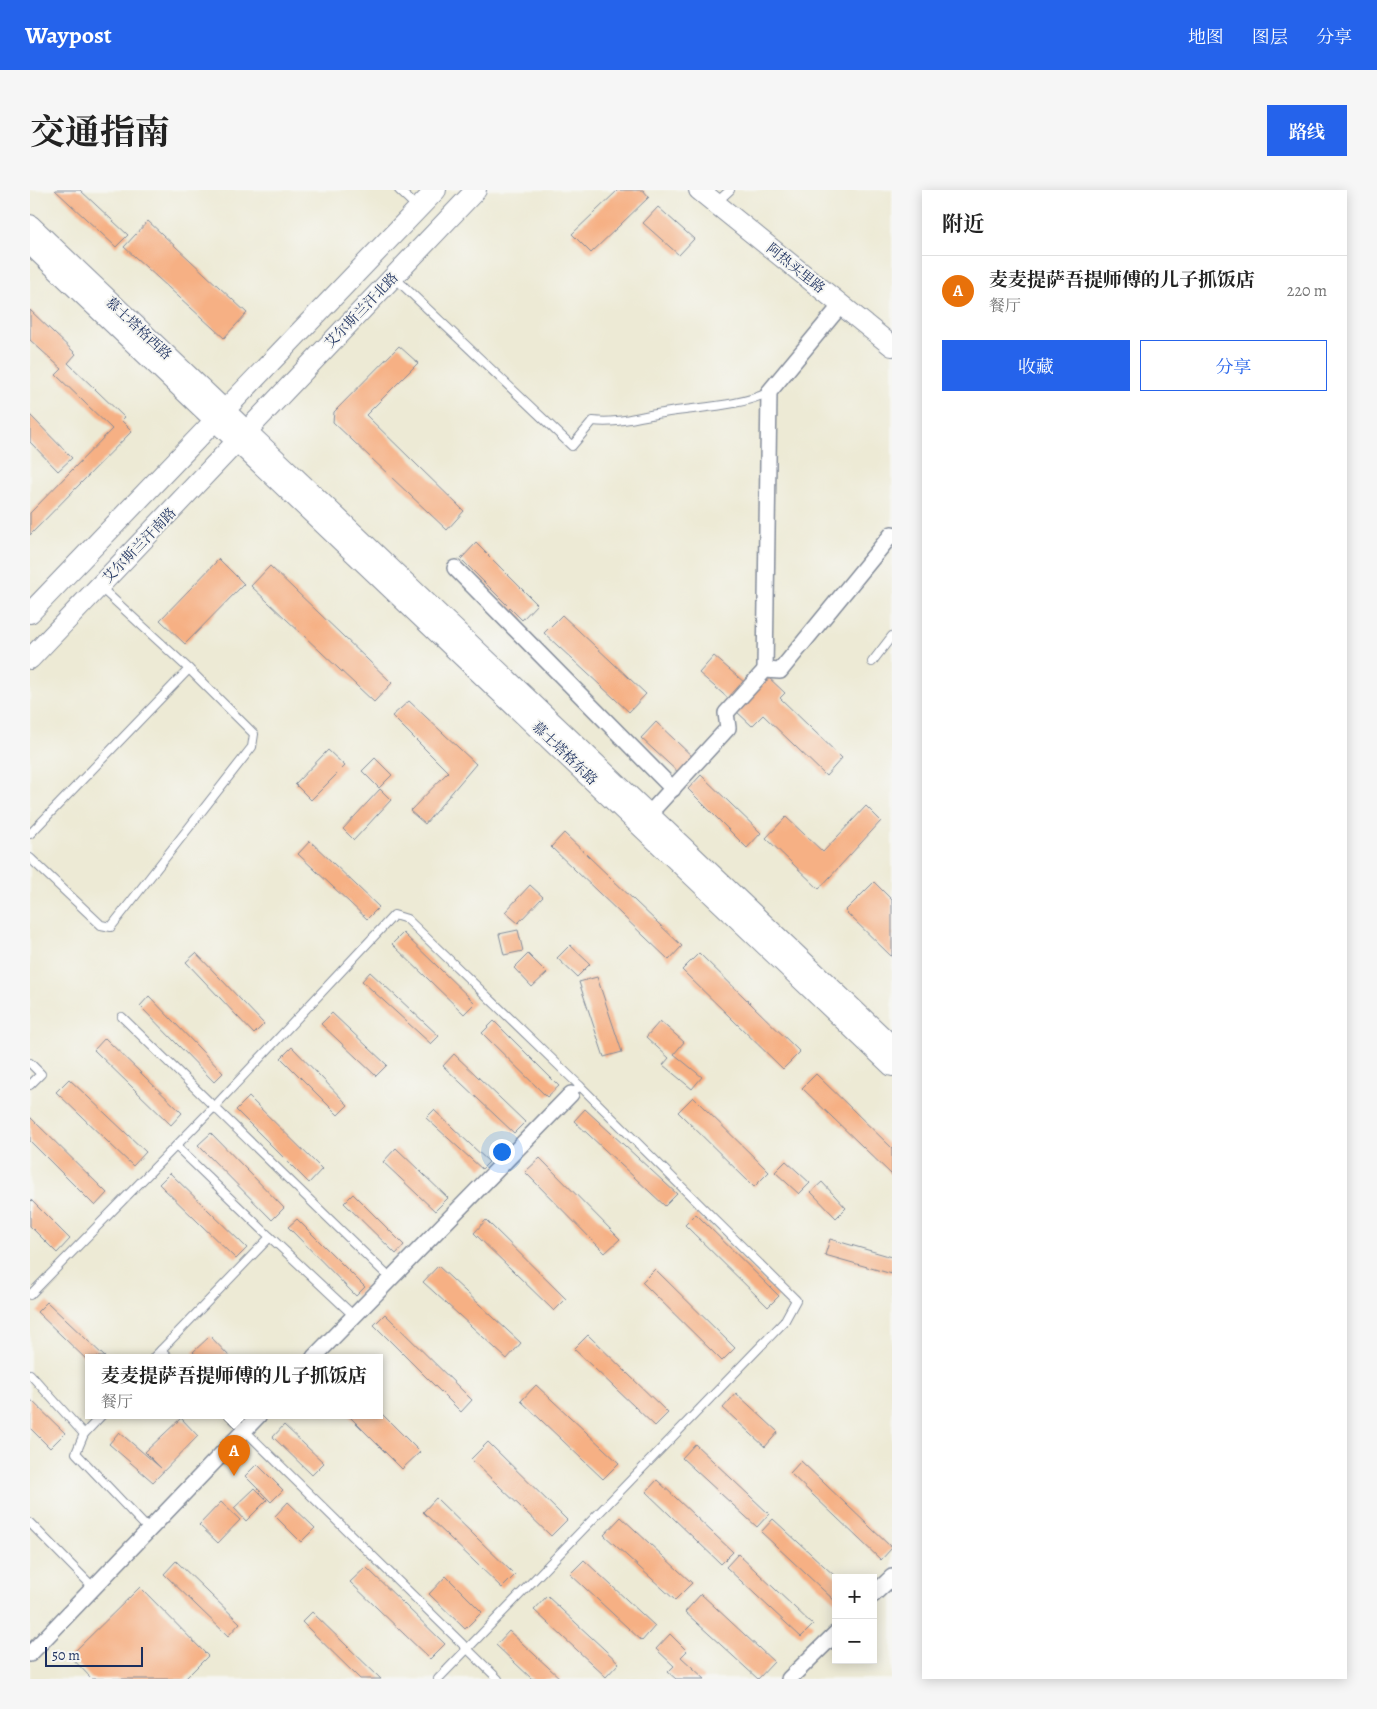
<!DOCTYPE html>
<html lang="zh">
<meta charset="utf-8">
<style>
body{margin:0;font-family:Alegreya,"Noto Serif SC",serif;background:#f6f6f6;color:#222}
.controls{position:absolute;right:15px;bottom:15px;display:grid;overflow:hidden;border-radius:0px;box-shadow:0 2px 12px #0003}
.controls button{width:45px;height:45px;display:grid;place-items:center;padding:0;border:0;border-bottom:1px solid #e0e0e0;background:#fff;color:#222;font:25px sans-serif}
.scale{position:absolute;left:15px;bottom:12px;width:98px;box-sizing:border-box;padding-left:5px;border:2px solid #1b2f5e;border-top:0;font-size:14px;line-height:18px;white-space:nowrap;color:#1b2f5e;-webkit-text-stroke:4px #f6f6f2;paint-order:stroke}
.you{position:absolute;left:471px;top:961px;width:18px;height:18px;margin:-12px;border:4px solid #fff;border-radius:50%;background:#1a73e8;box-shadow:0 0 0 8px #1a73e833}
.badge{display:grid;place-items:center;width:32px;height:32px;border-radius:50%;background:#2563eb;color:#fff;font-size:16px;font-weight:700}
.pin{position:absolute;translate:-50% -41px;filter:drop-shadow(0 1px 2px #0008)}
.pin::after{content:'';position:absolute;top:26px;width:18px;height:15px;background:inherit;clip-path:polygon(0 0,100% 0,50% 100%)}
.popup{position:absolute;left:55px;top:1164px;width:298px;height:65px;box-sizing:border-box;display:grid;place-content:center;border-radius:0px;background:#fff;filter:drop-shadow(0 1px 4px #0005);font-size:16px;white-space:nowrap;color:#767676}
.popup b{font-size:19px;color:#222}
.popup::after{content:'';position:absolute;left:50%;top:100%;margin-left:-10px;border:10px solid transparent;border-top-color:#fff}
.list{margin:0;padding:0;list-style:none}
h2{display:flex;justify-content:space-between;align-items:center;height:65px;margin:0;padding:0 20px;font-size:21px}
h2 small{font-size:16px;font-weight:400;color:#767676}
.list li{display:grid;grid-template-columns:32px 1fr auto;gap:15px;align-items:center;box-sizing:border-box;height:70px;padding:0 20px;border-top:1px solid #e0e0e0}
.list b{display:block;font-size:19px;white-space:nowrap}
.list p{margin:0;font-size:16px;white-space:nowrap;color:#767676}
.list em{font-size:16px;font-style:normal;color:#767676}
.actions{display:flex;gap:10px;padding:15px 20px}
.actions a{flex:1;padding:11px 0;border:1px solid #2563eb;border-radius:0px;text-align:center;font-size:18px;color:#2563eb}
.actions .main{background:#2563eb;color:#fff}
.map{position:relative;flex:none;width:862px;height:1489px;overflow:hidden;border-radius:0px}
header{display:flex;align-items:center;gap:30px;box-sizing:border-box;height:70px;padding:0 25px;background:#2563eb;color:#fff}
header strong{font-size:24px}
nav{display:flex;gap:28px;margin-inline-start:auto;font-size:18px}
.intro{display:flex;align-items:center;justify-content:space-between;box-sizing:border-box;height:120px;padding:0 30px}
h1{margin:0;font-size:35px}
.button{padding:12px 22px;border-radius:0px;background:#2563eb;color:#fff;font-size:18px;font-weight:700}
main{display:flex;gap:30px;padding:0 30px}
aside{flex:1;background:#fff;border-radius:0px;box-shadow:0 2px 12px #0003}
.map>svg:first-child{display:block}
.building{fill:#f6b084}
.lines{fill:none;stroke-linecap:round;stroke-linejoin:round}
.lane-casing{stroke:#848c9a;stroke-width:10}
.street-casing{stroke:#848c9a;stroke-width:18}
.secondary-casing{stroke:#848c9a;stroke-width:22}
.lane{stroke:#fff;stroke-width:8}
.street{stroke:#fff;stroke-width:15}
.secondary{stroke:#fff;stroke-width:20}
.labels{text-anchor:middle;stroke-width:4;stroke-linejoin:round;paint-order:stroke}
.street-label{font-size:14px;fill:#1b2f5e;stroke:#f6f6f2}
</style>
<header>
<strong>Waypost</strong>
<nav><a>地图</a><a>图层</a><a>分享</a></nav>
</header>
<div class="intro"><h1>交通指南</h1><a class="button">路线</a></div>
<main>
<div class="map">
<svg width="862" height="1489" viewBox="0 0 862 1489">
<rect width="100%" height="100%" fill="#f6f6f2"/>
<filter id="ink" filterUnits="userSpaceOnUse"><feTurbulence type="fractalNoise" baseFrequency=".02" numOctaves="2"/><feDisplacementMap in="SourceGraphic" scale="10" xChannelSelector="R" yChannelSelector="G"/><feConvolveMatrix kernelMatrix="1 2 1 2 8 2 1 2 1" color-interpolation-filters="sRGB"/></filter>
<filter id="wash" filterUnits="userSpaceOnUse"><feTurbulence type="fractalNoise" baseFrequency=".0096" numOctaves="4" result="noise"/><feDisplacementMap in="SourceGraphic" scale="20" xChannelSelector="R" yChannelSelector="G"/><feGaussianBlur stdDeviation="1.12" result="paint"/><feColorMatrix in="noise" values="0 0 0 0 0 0 0 0 0 0 0 0 0 0 0 0 0 1.4 0 .05"/><feComposite in="paint" operator="in"/></filter>
<g filter="url(#wash)">
<rect width="100%" height="100%" fill="#edead5"/>
<g id="blocks">
<g class="building">
<path d="M25 0H50L98 45 86 57Z"/>
<path d="M588 0H613L619 7 561 63 542 44Z"/>
<path d="M628 17 664 49 649 65 613 33Z"/>
<path d="M118 31 217 123 194 148 94 57Z"/>
<path d="M0 120 46 164 38 173 94 227 91 230 102 241 0 345V323L82 239 26 185 32 179 0 150Z"/>
<path d="M369 156 388 173 336 225 434 321 417 340 303 232 304 222Z"/>
<path d="M0 225 42 268 28 281 0 252Z"/>
<path d="M446 353 507 414 492 430 431 369Z"/>
<path d="M189 369 214 394 155 454 130 430Z"/>
<path d="M240 376 362 493 344 512 221 396Z"/>
<path d="M532 425 616 504 599 522 514 443Z"/>
<path d="M684 466 715 493 700 510 669 483Z"/>
<path d="M737 486 755 503 750 508 812 568 796 586 733 525 722 536 705 520Z"/>
<path d="M379 511 446 574 395 634 380 621 418 582 362 526Z"/>
<path d="M626 532 666 570 651 585 611 548Z"/>
<path d="M298 560 315 576 281 610 265 594Z"/>
<path d="M345 568 362 585 349 598 332 581Z"/>
<path d="M671 585 731 643 717 658 658 599Z"/>
<path d="M350 599 361 610 324 650 313 639Z"/>
<path d="M836 616 851 631 789 699 736 648 756 627 793 662Z"/>
<path d="M534 643 652 756 639 770 521 657Z"/>
<path d="M280 651 349 717 337 729 268 664Z"/>
<path d="M844 692 862 710V767L815 721Z"/>
<path d="M500 695 513 707 488 733 475 722Z"/>
<path d="M488 740 493 761 474 765 469 744Z"/>
<path d="M373 743 445 813 434 824 362 754Z"/>
<path d="M540 755 560 774 547 787 527 768Z"/>
<path d="M166 763 234 834 224 844 156 772Z"/>
<path d="M669 763 770 862 753 879 652 780Z"/>
<path d="M498 764 517 783 502 797 484 778Z"/>
<path d="M340 782 409 846 401 854 332 791Z"/>
<path d="M567 787 592 862 574 867 549 792Z"/>
<path d="M119 806 193 883 184 892 110 816Z"/>
<path d="M302 823 357 875 346 886 291 834Z"/>
<path d="M464 831 529 896 517 907 452 843Z"/>
<path d="M630 831 654 852 644 864 672 887 662 899 633 875 639 868 616 847Z"/>
<path d="M75 848 152 923 141 935 64 860Z"/>
<path d="M262 857 318 915 308 925 251 868Z"/>
<path d="M424 864 495 932 484 943 413 876Z"/>
<path d="M786 884 862 958V985L772 898Z"/>
<path d="M39 889 116 962 103 976 26 902Z"/>
<path d="M219 907 292 979 279 993 206 920Z"/>
<path d="M663 907 739 982 724 997 648 922Z"/>
<path d="M555 919 647 1004 635 1016 544 931Z"/>
<path d="M404 920 459 972 452 979 396 928Z"/>
<path d="M0 927 77 1003 65 1016 0 951Z"/>
<path d="M181 943 254 1018 242 1030 168 955Z"/>
<path d="M366 958 418 1008 405 1021 353 972Z"/>
<path d="M510 968 590 1049 575 1063 495 982Z"/>
<path d="M756 971 780 993 769 1004 745 982Z"/>
<path d="M140 983 217 1058 206 1069 129 994Z"/>
<path d="M792 992 816 1018 806 1028 781 1002Z"/>
<path d="M323 1004 374 1055 366 1064 314 1013Z"/>
<path d="M0 1009 40 1049 27 1063 0 1036Z"/>
<path d="M666 1024 749 1106 738 1117 655 1035Z"/>
<path d="M267 1029 335 1097 326 1106 258 1037Z"/>
<path d="M456 1030 536 1109 524 1121 444 1043Z"/>
<path d="M800 1049 862 1067V1084L795 1065Z"/>
<path d="M408 1076 491 1153 477 1169 393 1092Z"/>
<path d="M625 1079 705 1158 692 1171 612 1092Z"/>
<path d="M17 1112 75 1167H59V1172L7 1122Z"/>
<path d="M355 1124 442 1210 431 1222 344 1135Z"/>
<path d="M558 1145 638 1223 625 1236 544 1159Z"/>
<path d="M180 1146 200 1167H168L163 1162Z"/>
<path d="M506 1195 589 1273 573 1289 491 1211Z"/>
<path d="M706 1203 748 1242 735 1257 693 1218Z"/>
<path d="M0 1209 35 1243 20 1258 0 1238Z"/>
<path d="M349 1221 390 1262 372 1279 318 1225H349Z"/>
<path d="M151 1228 168 1246 123 1292 79 1254 89 1242 131 1278 115 1262Z"/>
<path d="M254 1235 294 1273 282 1285 243 1247Z"/>
<path d="M458 1252 537 1330 521 1346 441 1269Z"/>
<path d="M665 1254 739 1324 727 1337 652 1268Z"/>
<path d="M771 1271 862 1358 851 1370 760 1283Z"/>
<path d="M227 1274 253 1300 241 1312 215 1286Z"/>
<path d="M627 1290 703 1362 691 1374 616 1302Z"/>
<path d="M225 1298 237 1310 216 1331 204 1318Z"/>
<path d="M406 1308 485 1385 472 1398 393 1322Z"/>
<path d="M191 1312 210 1330 188 1353 169 1335Z"/>
<path d="M258 1312 285 1338 271 1352 245 1326Z"/>
<path d="M591 1327 662 1393 645 1410 574 1345Z"/>
<path d="M743 1329 806 1387V1412L731 1342Z"/>
<path d="M708 1364 783 1435 771 1447 696 1377Z"/>
<path d="M554 1370 625 1436 612 1451 540 1384Z"/>
<path d="M146 1371 210 1433 198 1446 134 1384Z"/>
<path d="M336 1377 415 1454 400 1469 320 1392Z"/>
<path d="M416 1386 452 1422 435 1439 399 1404Z"/>
<path d="M110 1397 178 1466 155 1489H62L40 1466Z"/>
<path d="M671 1404 744 1472 728 1489 655 1422Z"/>
<path d="M517 1406 589 1473 576 1487 504 1420Z"/>
<path d="M282 1422 351 1489H330L272 1432Z"/>
<path d="M479 1441 531 1489H502L466 1455Z"/>
<path d="M640 1444 657 1461 651 1467 675 1489H646L638 1482 644 1476 626 1459Z"/>
</g>
</g>
</g>
<g filter="url(#ink)">
<use href="#blocks" fill-opacity="0" stroke="#848c9a" stroke-width="1"/>
<g class="lines">
<g class="lane-casing">
<g id="lane">
<path d="M369 0 387 17"/>
<path d="M686 13 700 0"/>
<path d="M364 87 542 256 563 231C589 234 608 226 633 223 667 217 709 217 739 202"/>
<path d="M842 472 862 446"/>
<path d="M0 644 159 479 70 397"/>
<path d="M0 668 71 735 81 737 222 557 224 544 159 479"/>
<path d="M92 827 360 1088"/>
<path d="M0 873 11 884 0 895"/>
<path d="M146 956 240 1047"/>
<path d="M0 1105 184 917 364 725 377 729 550 896 548 898"/>
<path d="M131 1160 240 1047 324 1126"/>
<path d="M124 1167 131 1160 138 1167"/>
<path d="M0 1184 54 1244 46 1263 119 1340"/>
<path d="M199 1225 468 1489"/>
<path d="M54 1244 72 1225"/>
<path d="M0 1333 64 1398"/>
<path d="M408 1489 754 1132 766 1110 550 896"/>
</g>
</g>
<g class="street-casing">
<g id="street">
<path d="M425 378 643 599"/>
<path d="M735 480 739 202 811 115"/>
<path d="M619 624 698 538 696 523 735 480 750 481 862 344"/>
<path d="M284 1167 541 904"/>
<path d="M843 1405 862 1387"/>
<path d="M0 1464 229 1225"/>
<path d="M759 1489 806 1443"/>
</g>
</g>
<g class="secondary-casing">
<g id="secondary">
<path d="M669 0 862 156"/>
<path d="M0 35 862 856"/>
<path d="M0 54 862 876"/>
<path d="M0 423 406 0"/>
<path d="M0 469 446 0"/>
</g>
</g>
<use href="#lane" class="lane"/>
<use href="#street" class="street"/>
<use href="#secondary" class="secondary"/>
</g>
</g>
<g class="labels">
<g class="street-label">
<text transform="translate(766 78) rotate(39)" y="5">阿热买里路</text>
<text transform="translate(331 120) rotate(-46)" y="5">艾尔斯兰汗北路</text>
<text transform="translate(109 138) rotate(43)" y="5">慕士塔格西路</text>
<text transform="translate(109 355) rotate(-46)" y="5">艾尔斯兰汗南路</text>
<text transform="translate(535 563) rotate(44)" y="5">慕士塔格东路</text>
</g>
</g>
</svg>
<div class="controls">
<button>+</button>
<button>−</button>
</div>
<div class="scale">50 m</div>
<div class="you"></div>
<div class="pin badge" style="left:204px;top:1286px;background:#e8710a">A</div>
<div class="popup"><b>麦麦提萨吾提师傅的儿子抓饭店</b>餐厅</div>
</div>
<aside>
<h2>附近<small></small></h2>
<ul class="list">
<li><span class="badge" style="background:#e8710a">A</span><div><b>麦麦提萨吾提师傅的儿子抓饭店</b><p>餐厅</p></div><em>220 m</em></li>
</ul>
<div class="actions"><a class="main">收藏</a><a>分享</a></div>
</aside>
</main>
